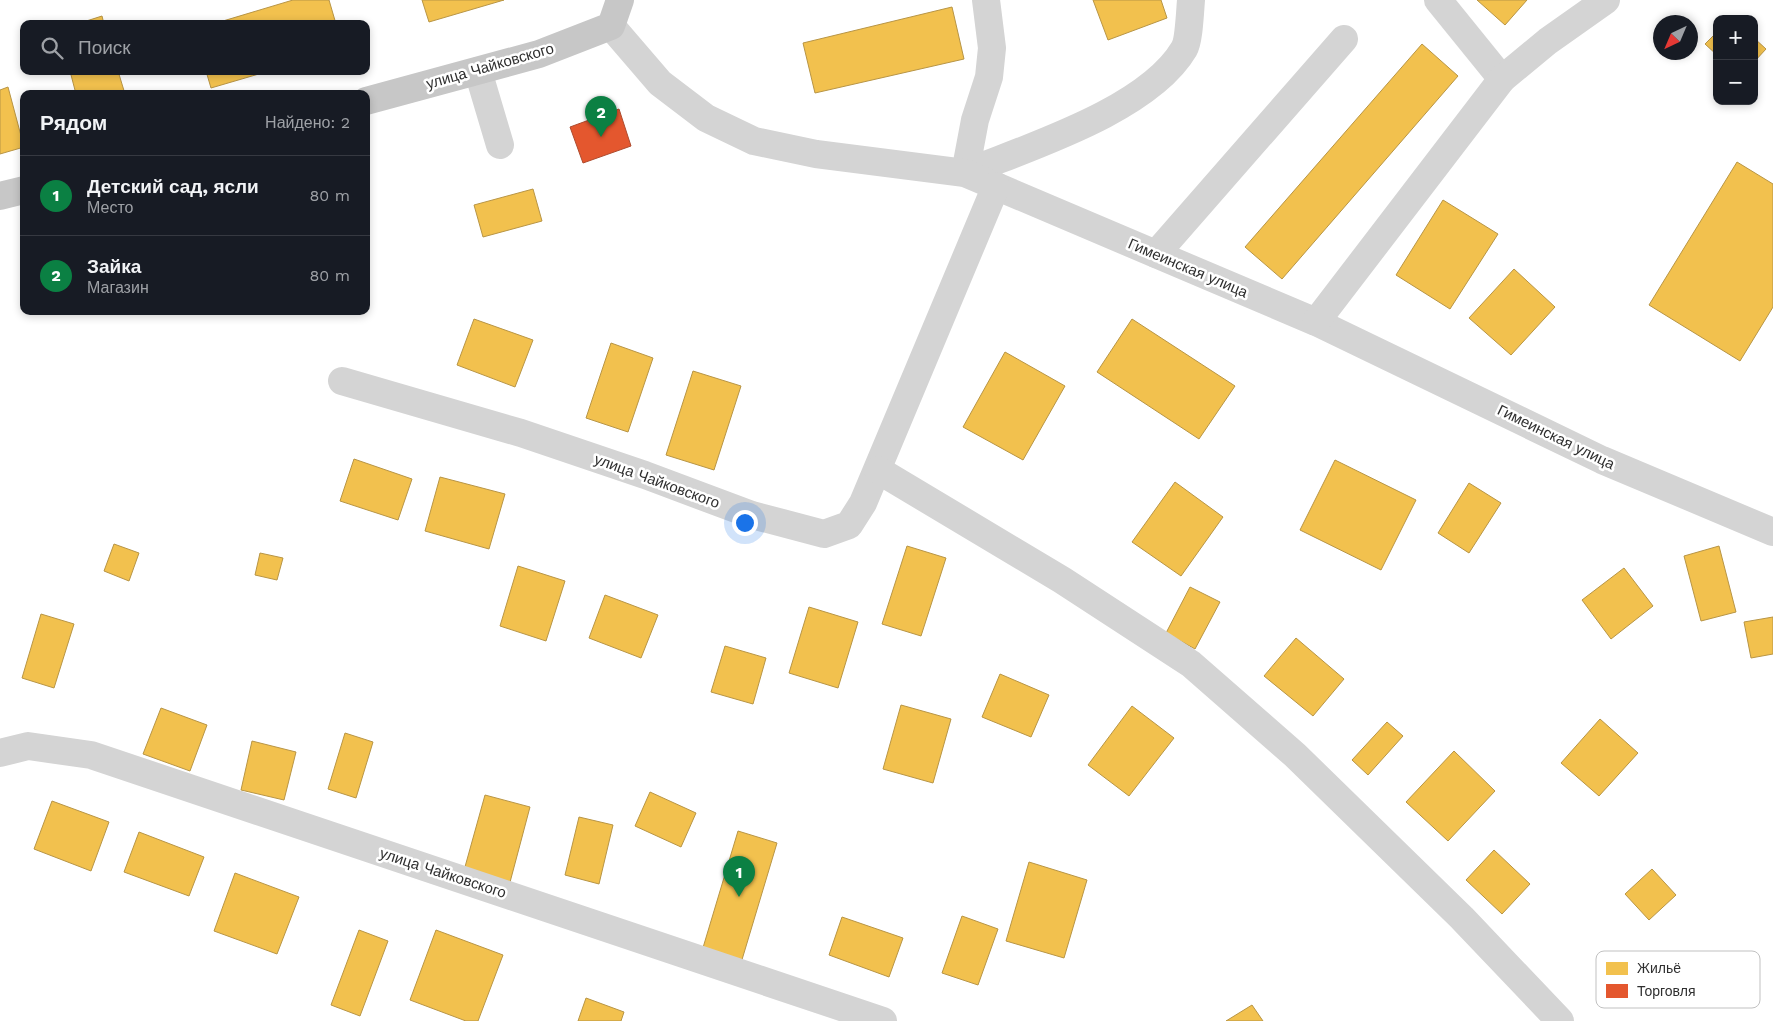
<!DOCTYPE html>
<html lang="ru">
<meta charset="utf-8">
<style>
body{margin:0;font-family:"Work Sans",sans-serif;background:#242831;color:#f1f3f6}
.controls{position:absolute;right:15px;top:15px;display:grid;overflow:hidden;border-radius:10px;box-shadow:0 2px 8px #0003}
.controls button{width:45px;height:45px;display:grid;place-items:center;padding:0;border:0;border-bottom:1px solid #363941;background:#171b24;color:#f1f3f6;font:25px sans-serif}
.compass{position:absolute;left:1653px;top:15px;width:45px;height:45px;border-radius:50%;background:#171b24;box-shadow:0 2px 8px #0003;rotate:224deg}
.you{position:absolute;left:744px;top:522px;width:18px;height:18px;margin:-12px;border:4px solid #fff;border-radius:50%;background:#1a73e8;box-shadow:0 0 0 8px #1a73e833}
.badge{display:grid;place-items:center;width:32px;height:32px;border-radius:50%;background:#0b8043;color:#fff;font-size:16px;font-weight:700}
.pin{position:absolute;translate:-50% -41px;filter:drop-shadow(0 1px 2px #0008)}
.pin::after{content:'';position:absolute;top:26px;width:18px;height:15px;background:inherit;clip-path:polygon(0 0,100% 0,50% 100%)}
.list{margin:0;padding:0;list-style:none}
h2{display:flex;justify-content:space-between;align-items:center;height:65px;margin:0;padding:0 20px;font-size:21px}
h2 small{font-size:16px;font-weight:400;color:#9ea1a6}
.list li{display:grid;grid-template-columns:32px 1fr auto;gap:15px;align-items:center;box-sizing:border-box;height:80px;padding:0 20px;border-top:1px solid #363941}
.list b{display:block;font-size:19px;white-space:nowrap}
.list p{margin:0;font-size:16px;white-space:nowrap;color:#9ea1a6}
.list em{font-size:16px;font-style:normal;color:#9ea1a6}
.icon{flex:none;width:28px;height:28px;fill:none;stroke:currentColor;stroke-width:2;stroke-linecap:round;stroke-linejoin:round}
.map{position:relative;flex:none;width:1773px;height:1021px;overflow:hidden}
.search{position:absolute;background:#171b24;box-shadow:0 2px 8px #0003;left:20px;top:20px;width:350px;height:55px;display:flex;align-items:center;gap:12px;box-sizing:border-box;padding:0 18px;border-radius:10px;color:#9ea1a6;font-size:19px}
.panel{position:absolute;background:#171b24;box-shadow:0 2px 8px #0003;left:20px;top:90px;width:350px;height:225px;border-radius:10px}
.map>svg:first-child{display:block}
.homes{fill:#f2c14e;stroke:#b89545}
.shops{fill:#e4572e;stroke:#ae4b2e}
.lines{fill:none;stroke-linecap:round;stroke-linejoin:round}
.minor{stroke:#d4d4d4;stroke-width:28}
.major{stroke:#c7c7c7;stroke-width:28}
.labels{text-anchor:middle;stroke-width:5;stroke-linejoin:round;paint-order:stroke}
.street-label{font-size:15px;fill:#2f2f2f;stroke:#fff}
.key{fill:#fff;stroke:#c1c1c1;stroke-width:1}
.key-label{font-size:14px;fill:#2f2f2f}
</style>
<div class="map">
<svg width="1773" height="1021" viewBox="0 0 1773 1021">
<rect width="100%" height="100%" fill="#fff"/>
<g class="homes">
<path d="M293 0H329L336 24H213Z"/>
<path d="M422 0H504L429 22Z"/>
<path d="M1093 0H1161L1167 18 1108 40Z"/>
<path d="M1477 0H1527L1505 25Z"/>
<path d="M952 7 964 59 815 93 803 43Z"/>
<path d="M102 16 104 24H77Z"/>
<path d="M1717 32V55L1705 44Z"/>
<path d="M1754 38 1766 49 1754 62Z"/>
<path d="M1422 44 1458 76 1282 279 1245 247Z"/>
<path d="M70 71H118L125 94H76Z"/>
<path d="M206 71H269L211 88Z"/>
<path d="M8 87 24 147 0 154V90Z"/>
<path d="M1737 162 1773 184V307L1740 361 1649 305Z"/>
<path d="M533 189 542 221 483 237 474 205Z"/>
<path d="M1443 200 1498 234 1450 309 1396 275Z"/>
<path d="M1514 269 1555 307 1511 355 1469 318Z"/>
<path d="M474 319 533 340 515 387 457 365Z"/>
<path d="M1132 319 1235 386 1199 439 1097 372Z"/>
<path d="M611 343 653 358 628 432 586 418Z"/>
<path d="M1005 352 1065 386 1023 460 963 427Z"/>
<path d="M693 371 741 386 714 470 666 455Z"/>
<path d="M354 459 412 479 398 520 340 501Z"/>
<path d="M1335 460 1416 500 1381 570 1300 530Z"/>
<path d="M440 477 505 494 489 549 425 531Z"/>
<path d="M1175 482 1223 517 1181 576 1132 542Z"/>
<path d="M1469 483 1501 503 1469 553 1438 533Z"/>
<path d="M114 544 139 553 129 581 104 571Z"/>
<path d="M907 546 946 558 921 636 882 624Z"/>
<path d="M1719 546 1736 612 1701 621 1684 556Z"/>
<path d="M260 553 283 558 277 580 255 575Z"/>
<path d="M518 566 565 581 546 641 500 626Z"/>
<path d="M1624 568 1653 606 1611 639 1582 600Z"/>
<path d="M1190 587 1220 602 1195 649 1166 633Z"/>
<path d="M605 595 658 615 641 658 589 638Z"/>
<path d="M809 607 858 622 838 688 789 673Z"/>
<path d="M41 614 74 624 54 688 22 678Z"/>
<path d="M1773 617V654L1751 658 1744 622Z"/>
<path d="M1296 638 1344 679 1313 716 1264 676Z"/>
<path d="M725 646 766 658 753 704 711 692Z"/>
<path d="M1000 674 1049 695 1031 737 982 717Z"/>
<path d="M901 705 951 719 933 783 883 769Z"/>
<path d="M1132 706 1174 738 1129 796 1088 765Z"/>
<path d="M161 708 207 725 190 771 143 754Z"/>
<path d="M1600 719 1638 753 1599 796 1561 763Z"/>
<path d="M1387 722 1403 736 1368 775 1352 760Z"/>
<path d="M345 733 373 742 356 798 328 789Z"/>
<path d="M252 741 296 752 284 800 241 790Z"/>
<path d="M1454 751 1495 791 1448 841 1406 802Z"/>
<path d="M650 792 696 813 681 847 635 826Z"/>
<path d="M485 795 530 807 509 886 463 874Z"/>
<path d="M52 801 109 822 91 871 34 849Z"/>
<path d="M579 817 613 825 599 884 565 875Z"/>
<path d="M738 831 777 843 741 963 702 951Z"/>
<path d="M139 832 204 857 189 896 124 872Z"/>
<path d="M1494 850 1530 884 1502 914 1466 880Z"/>
<path d="M1029 862 1087 880 1064 958 1006 941Z"/>
<path d="M1652 869 1676 895 1649 920 1625 894Z"/>
<path d="M235 873 299 897 277 954 214 931Z"/>
<path d="M962 916 998 929 978 985 942 973Z"/>
<path d="M842 917 903 938 889 977 829 955Z"/>
<path d="M359 930 388 941 360 1016 331 1005Z"/>
<path d="M436 930 503 955 478 1021H466L410 1000Z"/>
<path d="M586 998 624 1012 621 1021H578Z"/>
<path d="M1252 1005 1263 1021H1226Z"/>
</g>
<path class="shops" d="M619 109 631 146 583 163 570 127Z"/>
<g class="lines">
<g class="minor">
<path d="M986 0 992 48 989 77 975 120 965 173C1029 147 1148 110 1184 49 1189 41 1190 11 1191 0"/>
<path d="M1438 0 1502 79"/>
<path d="M611 26 660 83 706 118 754 141 816 154 965 173 1316 322 1602 460 1773 532"/>
<path d="M478 71 500 145"/>
<path d="M1156 254 1344 39"/>
<path d="M1316 322 1502 79 1548 41 1606 0"/>
<path d="M342 381 521 433 645 475 752 515 824 534 849 525 863 503 996 186"/>
<path d="M878 470 1062 580 1191 664 1295 755 1462 918 1560 1021"/>
<path d="M0 753 28 746 91 755 883 1021"/>
</g>
<g class="major">
<path d="M366 101 539 54 611 26 620 0"/>
<path d="M0 196 24 190"/>
</g>
</g>
<g class="labels">
<g class="street-label">
<text transform="translate(490 66) rotate(-16)" y="5">улица Чайковского</text>
<text transform="translate(1188 268) rotate(23)" y="5">Гимеинская улица</text>
<text transform="translate(1556 437) rotate(26)" y="5">Гимеинская улица</text>
<text transform="translate(657 481) rotate(20)" y="5">улица Чайковского</text>
<text transform="translate(443 873) rotate(18)" y="5">улица Чайковского</text>
</g>
</g>
<rect x="1596" y="951" width="164" height="57" rx="8" class="key"/>
<rect x="1606" y="962" width="22" height="13" fill="#f2c14e"/>
<rect x="1606" y="984" width="22" height="14" fill="#e4572e"/>
<g class="key-label">
<text x="1637" y="973">Жильё</text>
<text x="1637" y="996">Торговля</text>
</g>
</svg>
<div class="controls">
<button>+</button>
<button>−</button>
</div>
<svg class="compass" viewBox="-18 -18 36 36"><path d="M0-13l5 13h-10z" fill="#e53935"/><path d="M0 13l5-13h-10z" fill="#9ea1a6"/></svg>
<div class="you"></div>
<div class="pin badge" style="left:739px;top:897px">1</div>
<div class="pin badge" style="left:601px;top:137px">2</div>
<div class="search"><svg class="icon" aria-label="search" viewBox="0 0 24 24"><circle cx="10" cy="10" r="6"/><path d="M15 15l6 6"/></svg>Поиск</div>
<section class="panel">
<h2>Рядом<small>Найдено: 2</small></h2>
<ul class="list">
<li><span class="badge">1</span><div><b>Детский сад, ясли</b><p>Место</p></div><em>80 m</em></li>
<li><span class="badge">2</span><div><b>Зайка</b><p>Магазин</p></div><em>80 m</em></li>
</ul>
</section>
</div>
